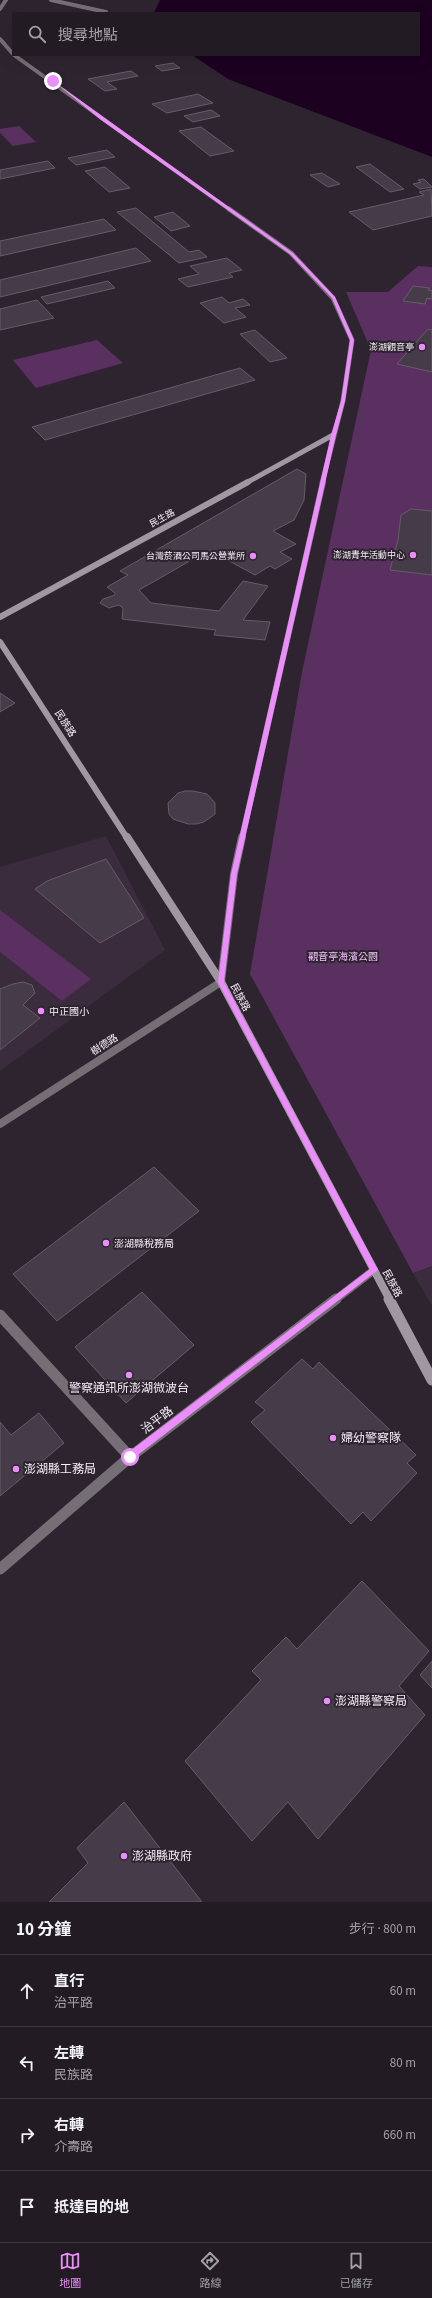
<!DOCTYPE html>
<html lang="zh-TW">
<meta charset="utf-8">
<style>
body{margin:0;font-family:"Source Sans 3","Noto Sans TC",sans-serif;background:#2a242c;color:#f1f3f6}
.stop{position:absolute;width:12px;height:12px;margin:-9px;border:3px solid #eb8dfb;border-radius:50%;background:#fff}
.stop.end{background:#eb8dfb;border-color:#fff;box-shadow:0 1px 4px #0008}
.list{margin:0;padding:0;list-style:none}
h2{display:flex;justify-content:space-between;align-items:center;height:52px;margin:0;padding:0 16px;font-size:17px}
h2 small{font-size:13px;font-weight:400;color:#a2a1a6}
.list li{display:grid;grid-template-columns:26px 1fr auto;gap:12px;align-items:center;box-sizing:border-box;height:72px;padding:0 16px;border-top:1px solid #3f3941}
.list b{display:block;font-size:15px;white-space:nowrap}
.list p{margin:0;font-size:13px;white-space:nowrap;color:#a2a1a6}
.list em{font-size:13px;font-style:normal;color:#a2a1a6}
.icon{flex:none;width:22px;height:22px;fill:none;stroke:currentColor;stroke-width:2;stroke-linecap:round;stroke-linejoin:round}
.map{position:relative;flex:none;width:432px;height:1902px;overflow:hidden}
.search{position:absolute;background:#221b24;box-shadow:0 4px 16px #0002;left:12px;right:12px;top:12px;height:44px;display:flex;align-items:center;gap:10px;box-sizing:border-box;padding:0 14px;border-radius:0px;color:#a2a1a6;font-size:15px}
.sheet{height:340px;background:#221b24}
nav{display:flex;justify-content:space-around;align-items:center;box-sizing:border-box;height:56px;border-top:1px solid #3f3941;background:#221b24;font-size:11px;color:#a2a1a6}
nav a{display:grid;justify-items:center;gap:2px}
nav .on{color:#eb8dfb}
.map>svg:first-child{display:block}
.built{fill:#3a2b3d}
.green{fill:#5a3061}
.water{fill:#1c0121}
.building{fill:#463b48;stroke:#675b69}
.lines{fill:none;stroke-linecap:round;stroke-linejoin:round}
.street-far4{stroke:#756f75;stroke-width:4}
.street-far3{stroke:#756f75;stroke-width:5}
.street-far2{stroke:#756f75;stroke-width:6}
.street-far1{stroke:#756f75;stroke-width:8}
.street{stroke:#756f75;stroke-width:11}
.secondary-far3{stroke:#a097a2;stroke-width:5}
.secondary-far2{stroke:#a097a2;stroke-width:6}
.secondary-far1{stroke:#a097a2;stroke-width:8}
.secondary{stroke:#a097a2;stroke-width:11}
.route{fill:#eb8dfb}
.poi-dot{fill:#eb8dfb;stroke:#2e2430;stroke-width:1.5}
.labels{text-anchor:middle;stroke-width:4;stroke-linejoin:round;paint-order:stroke}
.far-poi-label{font-size:9px;fill:#f5eef6;stroke:#2e2430;text-anchor:end}
.far-street-label{font-size:9px;fill:#f5eef6;stroke:#2e2430}
.street-label{font-size:10px;fill:#f5eef6;stroke:#2e2430}
.park-label{font-size:10px;fill:#f2c2fa;stroke:#2e2430}
.poi-label{font-size:10px;fill:#f5eef6;stroke:#2e2430;text-anchor:start}
.near-poi-label{font-size:12px;fill:#f5eef6;stroke:#2e2430;text-anchor:start}
.near-street-label{font-size:12px;fill:#f5eef6;stroke:#2e2430}
</style>
<div class="map">
<svg width="432" height="1902" viewBox="0 0 432 1902">
<rect width="100%" height="100%" fill="#2e2430"/>
<g class="built">
<path d="M106 836 165 950 0 1071V867Z"/>
<path d="M432 1266V1306L413 1273Z"/>
</g>
<g class="green">
<path d="M19 126 36 142 13 146 0 133V129Z"/>
<path d="M418 266 432 267V1266L413 1273 250 974 302 672 371 350 346 292H388Z"/>
<path d="M97 340 123 363 36 388 13 360Z"/>
<path d="M0 910 91 979 62 1001 0 952Z"/>
</g>
<path class="water" d="M160 0H432V157L228 79 192 55H419V13H154Z"/>
<g class="building">
<path d="M173 63 180 68 162 71 155 66Z"/>
<path d="M131 71 138 76 107 82 117 89 105 91 88 79Z"/>
<path d="M198 94 213 103 167 113 152 104Z"/>
<path d="M211 110 220 116 193 122 184 116Z"/>
<path d="M201 127 234 151 210 156 179 131Z"/>
<path d="M107 150 115 157 76 165 68 158Z"/>
<path d="M48 161 55 168 0 179V170Z"/>
<path d="M370 164 404 189 390 192 356 167Z"/>
<path d="M105 167 130 188 109 192 85 171Z"/>
<path d="M322 173 340 184 328 187 310 175Z"/>
<path d="M424 179 432 187 420 189 413 184 421 182 418 180Z"/>
<path d="M431 189 432 216 373 230 349 212 424 195 419 192Z"/>
<path d="M136 208 189 252 199 250 207 257 179 263 117 212Z"/>
<path d="M173 212 190 226 171 231 154 217Z"/>
<path d="M104 219 116 230 0 256V241Z"/>
<path d="M136 248 151 261 0 297V280Z"/>
<path d="M227 258 242 270 229 273 233 277 188 287 178 279 199 274 190 266Z"/>
<path d="M108 281 115 288 47 304 41 297Z"/>
<path d="M413 286 430 288 428 290 432 291V299L427 298 425 304 403 301Z"/>
<path d="M222 297 229 303 243 299 250 305 235 308 246 317 224 323 200 303Z"/>
<path d="M37 300 54 318 0 330V309Z"/>
<path d="M428 329 432 330V372L397 364Z"/>
<path d="M255 330 287 358 270 362 240 334Z"/>
<path d="M240 368 255 380 45 440 32 427Z"/>
<path d="M297 469 306 474 304 500 294 520 273 531 296 544 280 552 292 559 275 569 270 566 255 575 209 550 139 590 151 603 219 611 243 581 268 586 243 620 270 622 265 640 214 635 216 630 122 619 123 608 119 605 109 608 100 603 103 599 115 595V593L107 587 128 575 120 571Z"/>
<path d="M411 509 432 511V575L390 570 398 540 401 515Z"/>
<path d="M0 693 15 703 0 712Z"/>
<path d="M185 791H193L207 794 215 803V814L204 822 196 824H188L173 819 169 814 168 803 178 793Z"/>
<path d="M106 859 144 918 100 943 35 889 47 881Z"/>
<path d="M23 982 32 985 35 993 23 1005 40 1018 0 1050V989L13 984Z"/>
<path d="M154 1167 199 1211 57 1321 13 1274Z"/>
<path d="M142 1292 194 1345 126 1403 75 1347Z"/>
<path d="M302 1359 313 1369 319 1362 416 1455 407 1463 417 1473 371 1521 363 1512 351 1524 251 1422 265 1410 255 1402Z"/>
<path d="M39 1413 64 1443 0 1496V1422L11 1435Z"/>
<path d="M362 1581 429 1651 399 1686 425 1715 318 1839 288 1802 252 1841 185 1761 261 1680 252 1671 286 1637 297 1649Z"/>
<path d="M432 1661V1688L420 1675Z"/>
<path d="M124 1802 202 1902H49L88 1863 77 1848Z"/>
</g>
<g class="lines">
<g class="street-far4">
<path d="M51 0 106 12"/>
<path d="M0 9 6 0"/>
<path d="M0 39 13 54"/>
<path d="M14 55 230 210"/>
</g>
<path class="street-far3" d="M229 209 291 253 333 298 352 340 343 401 322 483"/>
<path class="street-far2" d="M242 838 323 482"/>
<g class="street-far1">
<path d="M0 1124 221 982 234 874 242 837"/>
<path d="M335 1300 374 1270"/>
</g>
<g class="street">
<path d="M0 1315 130 1457"/>
<path d="M0 1569 130 1457 336 1299"/>
</g>
<path class="secondary-far3" d="M246 483 333 435"/>
<g class="secondary-far2">
<path d="M0 617 248 482"/>
<path d="M0 642 127 838"/>
</g>
<path class="secondary-far1" d="M127 837 221 982 390 1300"/>
<path class="secondary" d="M389 1299 432 1380"/>
</g>
<path class="route" d="M52 80 293 253 335 297 354 340 345 401 336 435 237 874 224 982 378 1270 130 1461 125 1457 126 1454 370 1269 218 982 231 874 331 435 341 401 350 340 332 298 290 254 101 120Z"/>
<g class="poi-dot">
<circle cx="422" cy="347" r="4"/>
<circle cx="413" cy="555" r="4"/>
<circle cx="253" cy="556" r="4"/>
<circle cx="41" cy="1011" r="4"/>
<circle cx="106" cy="1243" r="4"/>
<circle cx="129" cy="1375" r="4"/>
<circle cx="333" cy="1438" r="4"/>
<circle cx="16" cy="1469" r="4"/>
<circle cx="327" cy="1701" r="4"/>
<circle cx="124" cy="1856" r="4"/>
</g>
<g class="labels">
<g class="far-poi-label">
<text x="414" y="350">澎湖觀音亭</text>
<text x="405" y="558">澎湖青年活動中心</text>
<text x="245" y="559">台灣菸酒公司馬公營業所</text>
</g>
<g class="far-street-label">
<text transform="translate(162 518) rotate(-29)" y="3">民生路</text>
</g>
<g class="street-label">
<text transform="translate(66 723) rotate(57)" y="4">民族路</text>
<text transform="translate(241 997) rotate(62)" y="4">民族路</text>
<text transform="translate(104 1044) rotate(-33)" y="4">樹德路</text>
<text transform="translate(393 1283) rotate(62)" y="4">民族路</text>
</g>
<g class="park-label">
<text x="343" y="960">觀音亭海濱公園</text>
</g>
<g class="poi-label">
<text x="49" y="1015">中正國小</text>
<text x="114" y="1247">澎湖縣稅務局</text>
</g>
<g class="near-poi-label">
<text x="129" y="1392" text-anchor="middle">警察通訊所澎湖微波台</text>
<text x="341" y="1442">婦幼警察隊</text>
<text x="24" y="1473">澎湖縣工務局</text>
<text x="335" y="1705">澎湖縣警察局</text>
<text x="132" y="1860">澎湖縣政府</text>
</g>
<g class="near-street-label">
<text transform="translate(157 1420) rotate(-37)" y="4">治平路</text>
</g>
</g>
</svg>
<div class="stop" style="left:130px;top:1457px"></div>
<div class="stop end" style="left:53px;top:81px"></div>
<div class="search"><svg class="icon" aria-label="search" viewBox="0 0 24 24"><circle cx="10" cy="10" r="6"/><path d="M15 15l6 6"/></svg>搜尋地點</div>
</div>
<section class="sheet">
<h2>10 分鐘<small>步行 · 800 m</small></h2>
<ul class="list">
<li><svg class="icon" aria-label="ahead" viewBox="0 0 24 24"><path d="M12 20V5M6 11l6-6 6 6"/></svg><div><b>直行</b><p>治平路</p></div><em>60 m</em></li>
<li><svg class="icon" aria-label="left" viewBox="0 0 24 24"><path d="M17 20v-9H6M10 6l-5 5 5 5"/></svg><div><b>左轉</b><p>民族路</p></div><em>80 m</em></li>
<li><svg class="icon" aria-label="right" viewBox="0 0 24 24"><path d="M7 20v-9h11M14 6l5 5-5 5"/></svg><div><b>右轉</b><p>介壽路</p></div><em>660 m</em></li>
<li><svg class="icon" aria-label="arrive" viewBox="0 0 24 24"><path d="M6 21V4h12l-3 4 3 4H6"/></svg><div><b>抵達目的地</b></div></li>
</ul>
</section>
<nav>
<a class="on"><svg class="icon" aria-label="map" viewBox="0 0 24 24"><path d="M3 6l6-2 6 2 6-2v14l-6 2-6-2-6 2zM9 4v14M15 6v14"/></svg>地圖</a>
<a><svg class="icon" aria-label="directions" viewBox="0 0 24 24"><path d="M12 3l9 9-9 9-9-9zM9 14v-3h6M13 9l2 2-2 2"/></svg>路線</a>
<a><svg class="icon" aria-label="saved" viewBox="0 0 24 24"><path d="M7 4h10v16l-5-4-5 4z"/></svg>已儲存</a>
</nav>
